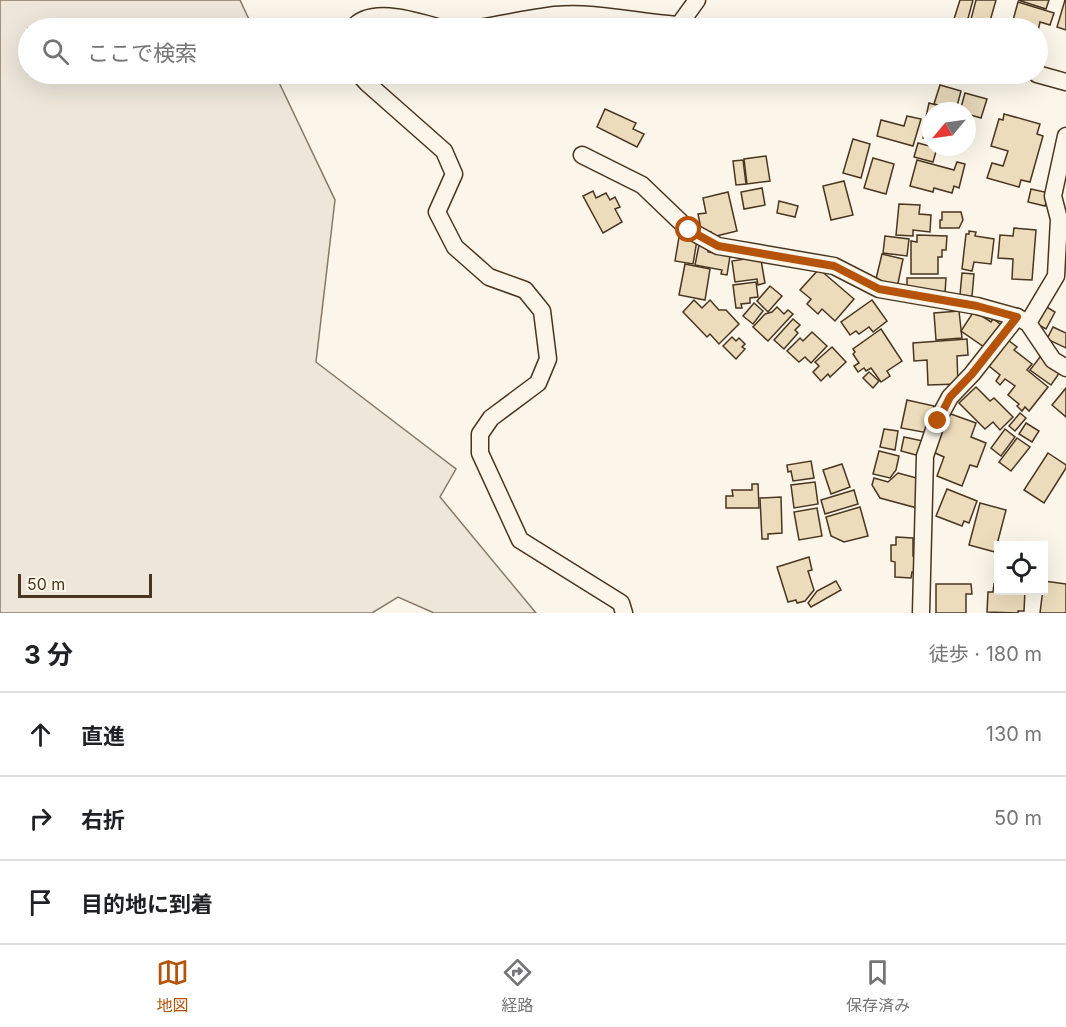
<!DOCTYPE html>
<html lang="ja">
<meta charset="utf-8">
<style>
body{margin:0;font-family:Inter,"Noto Sans JP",sans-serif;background:#f6f6f6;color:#202124}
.controls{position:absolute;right:18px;bottom:18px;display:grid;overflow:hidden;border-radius:0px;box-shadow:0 6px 24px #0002}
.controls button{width:54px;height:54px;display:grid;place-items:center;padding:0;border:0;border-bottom:2px solid #e0e0e0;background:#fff;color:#202124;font:30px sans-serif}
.compass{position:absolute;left:922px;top:102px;width:54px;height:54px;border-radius:50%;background:#fff;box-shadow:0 6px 24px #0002;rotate:241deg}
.scale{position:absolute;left:18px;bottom:15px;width:134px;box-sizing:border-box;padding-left:6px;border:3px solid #4a3520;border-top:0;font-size:16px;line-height:21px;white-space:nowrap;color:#4a3520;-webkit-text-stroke:4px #fbf6e9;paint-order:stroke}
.stop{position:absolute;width:18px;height:18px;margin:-14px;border:4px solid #b45309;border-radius:50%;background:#fff}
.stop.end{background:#b45309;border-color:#fff;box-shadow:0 2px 6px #0008}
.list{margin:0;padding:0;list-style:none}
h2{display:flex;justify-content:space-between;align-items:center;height:78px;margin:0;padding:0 24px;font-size:26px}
h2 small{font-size:20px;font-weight:400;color:#757577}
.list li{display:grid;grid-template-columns:39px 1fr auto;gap:18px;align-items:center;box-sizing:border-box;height:84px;padding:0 24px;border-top:2px solid #e0e0e0}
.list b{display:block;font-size:22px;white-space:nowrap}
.list em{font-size:20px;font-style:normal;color:#757577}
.icon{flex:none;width:33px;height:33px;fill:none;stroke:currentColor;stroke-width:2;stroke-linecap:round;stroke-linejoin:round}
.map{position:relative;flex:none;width:1066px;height:613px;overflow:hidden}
.search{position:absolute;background:#fff;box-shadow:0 6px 24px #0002;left:18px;right:18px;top:18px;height:66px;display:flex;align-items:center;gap:15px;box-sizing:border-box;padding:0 21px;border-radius:33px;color:#757577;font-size:22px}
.sheet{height:330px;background:#fff}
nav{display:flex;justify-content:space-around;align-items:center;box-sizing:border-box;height:84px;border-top:2px solid #e0e0e0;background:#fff;font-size:16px;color:#757577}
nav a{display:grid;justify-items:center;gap:3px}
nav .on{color:#b45309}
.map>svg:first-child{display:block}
.green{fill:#ede6d9;stroke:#887966;stroke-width:1.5}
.building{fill:#ecdcbc;stroke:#4a3520;stroke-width:1.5}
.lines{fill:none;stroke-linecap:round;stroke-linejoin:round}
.street-casing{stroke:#4a3520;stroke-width:19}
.street{stroke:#fbf6e9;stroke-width:16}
.route{stroke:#b45309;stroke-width:8}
</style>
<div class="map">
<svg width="1066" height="613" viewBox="0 0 1066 613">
<rect width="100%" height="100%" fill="#fbf6e9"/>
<path class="green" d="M0 0H240L253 28H28V74H275L335 200 316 362 456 469 440 497 536 613H434L398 597 372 613H0Z"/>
<g class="building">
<path d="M960 0H973L967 22 954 19Z"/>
<path d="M976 0H996L988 28 970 23Z"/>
<path d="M1018 0H1049L1046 9Z"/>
<path d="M1065 0H1066V30L1057 27Z"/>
<path d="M1018 2 1054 13 1050 25 1040 22 1038 31V28H1029L1012 24Z"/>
<path d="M952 20 980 28H949Z"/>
<path d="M951 74H977L975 81Z"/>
<path d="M940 85 961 91 956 110 934 104Z"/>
<path d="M965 93 987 99 981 118 967 114V111H960Z"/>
<path d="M929 103 947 108 946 111H931V119L926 117Z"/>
<path d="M605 109 636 123 633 129 644 134 637 147 597 127Z"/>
<path d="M1004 114 1040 124 1037 134 1043 136 1030 182 1021 180 1019 187 987 178 992 163 1003 166 1008 151 991 146 999 119 1003 120Z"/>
<path d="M907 116 921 119 913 146 877 136 881 120 904 126Z"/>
<path d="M929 119 931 120V140L923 138Z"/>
<path d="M853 139 870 144 861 178 843 173Z"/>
<path d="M918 143 937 148 933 162 914 157Z"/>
<path d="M766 156 770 181 747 184 744 159Z"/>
<path d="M873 158 894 164 886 194 864 188Z"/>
<path d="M743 160 746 184 736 185 733 161Z"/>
<path d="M917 160 954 170 957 162 965 164 959 188 954 186 952 193 934 188 933 192 910 186Z"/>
<path d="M844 181 853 215 831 220 823 186Z"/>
<path d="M762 188 765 205 744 209 741 192Z"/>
<path d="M1031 189 1049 193 1045 206 1028 202Z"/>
<path d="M593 191 596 198 606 193 610 200 615 197 620 207 615 209 622 222 603 233 583 196Z"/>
<path d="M728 192 737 231 712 237 711 232 702 234 698 214 706 213 703 198Z"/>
<path d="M779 201 798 206 795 217 777 213Z"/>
<path d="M899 204 920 205 919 214 931 215 930 232 913 230V236L896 235Z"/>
<path d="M942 212H961L963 220 959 228H940V220H942Z"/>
<path d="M1014 228 1036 230 1032 280 1012 279 1013 259 998 258 1000 235 1013 236Z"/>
<path d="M969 231 976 232 975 236 994 239 991 264 974 262 972 271 962 269 966 234H969Z"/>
<path d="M917 235 947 236 946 250H942V257H938V274H911V241L917 242Z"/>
<path d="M885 236 909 239 907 256 883 253Z"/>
<path d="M679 237 697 240 693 264 675 261Z"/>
<path d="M699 245 709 247 708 252 730 256 727 275 721 274 722 270 695 265Z"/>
<path d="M882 254 903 259 897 288 875 283Z"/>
<path d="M757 257 761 260 765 283 758 285 757 279 735 282 732 261Z"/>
<path d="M685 264 710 269 705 300 679 295Z"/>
<path d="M819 269 854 299 835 321 822 309 818 314 807 304 811 299 800 290Z"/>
<path d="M962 273 974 274 972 296 960 295Z"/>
<path d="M907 278H946L945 293 907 292Z"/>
<path d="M756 282 758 297 750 298V303L741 304 742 308H736L733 285Z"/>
<path d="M770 286 782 296 768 312 757 301Z"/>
<path d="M694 300 702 308 710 300 719 310H726L739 324 719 344 710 334 707 337 683 312Z"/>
<path d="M872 300 887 321 873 332 869 327 859 334 856 331 850 335 841 322Z"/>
<path d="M754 303 763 311 753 324 743 316Z"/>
<path d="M1045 306 1055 312 1046 329 1035 323Z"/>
<path d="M777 307 784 314 788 310 793 314 768 341 753 327 765 314 772 312Z"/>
<path d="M959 311 962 338 936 340 934 313Z"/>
<path d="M974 311 991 322 993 319 1003 326 987 349 961 331Z"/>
<path d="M793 319 800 325 795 330 798 333 784 349 774 340Z"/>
<path d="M1053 327 1066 333V348L1047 339Z"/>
<path d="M881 329 902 361 887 371 890 376 881 382 871 368 866 371 864 368 858 372 854 366 859 363 853 354 855 352 853 349Z"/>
<path d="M812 332 827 346 811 363 805 357 799 362 787 351 800 338 803 341Z"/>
<path d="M732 337 736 341 739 338 745 344 742 347 745 349 736 359 723 346Z"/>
<path d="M1004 337 1017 347 1014 350 1032 364 1027 370 1048 387 1029 411 1025 407 1022 411 1017 406 1019 404 1008 395 1015 386 1005 379 1000 385 996 381 1000 375 984 362Z"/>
<path d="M967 339 968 355 957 356 958 384 928 385 927 360 914 361 913 343Z"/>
<path d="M832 347 846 362 830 377 828 374 821 381 813 372 819 366 815 362Z"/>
<path d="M1040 357 1060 372 1051 385 1030 370Z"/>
<path d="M869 372 879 381 873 388 863 378Z"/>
<path d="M976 387 990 401 994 398 1013 417 1000 430 993 422 985 429 959 403Z"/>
<path d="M1066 388V417L1052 405Z"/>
<path d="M907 400 934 406 928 433 901 428Z"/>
<path d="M948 413 976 423 971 437 986 443 977 467 970 465 962 486 937 476 944 457 933 452Z"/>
<path d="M1020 413 1026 418 1015 431 1009 426Z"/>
<path d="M1026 423 1039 431 1032 442 1019 434Z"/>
<path d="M884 429 898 431 895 450 880 447Z"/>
<path d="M1005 429 1015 437 1001 456 991 448Z"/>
<path d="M904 437 923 441 920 456 901 451Z"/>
<path d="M1017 438 1030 447 1011 471 999 462Z"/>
<path d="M879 451 899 456 896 470 890 478 873 474Z"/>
<path d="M1048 453 1066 465V468L1044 503 1024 490Z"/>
<path d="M811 461 814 478 793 481 791 471 788 472 787 465Z"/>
<path d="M842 464 850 487 831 494 823 470Z"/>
<path d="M898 473 924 480 917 508 880 498 872 485 874 478 888 482Z"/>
<path d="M815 482 818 504 794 508 791 485Z"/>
<path d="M752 484H758L759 508H726V496H733L732 490H752Z"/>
<path d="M947 489 977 501 969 523 964 521 962 526 936 516Z"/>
<path d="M854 490 858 504 825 514 821 500Z"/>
<path d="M781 497 782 533 768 534V539H762L760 498Z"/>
<path d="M980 503 1006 510 995 552 969 545Z"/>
<path d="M860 507 868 536 844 542 831 536 826 517Z"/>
<path d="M817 508 822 536 799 540 794 512Z"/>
<path d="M896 537 913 538V556H918V572H912L911 578 895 577V562L891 561V545H896Z"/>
<path d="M809 557 812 570 808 571 814 590 805 601 797 603 796 600 788 602 777 567Z"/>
<path d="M836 581 841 590 811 607 808 603 817 591Z"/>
<path d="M1044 581 1066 584V613H1040Z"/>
<path d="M936 584H971L972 594H966V613H936Z"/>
<path d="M994 584 998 585V590H1025L1024 611H1018V613L987 612 988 592H993Z"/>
</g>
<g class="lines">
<g class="street-casing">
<g id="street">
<path d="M353 28C371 5 418 22 441 28"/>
<path d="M478 28C504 24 530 18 555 15 597 11 638 23 679 25L697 0"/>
<path d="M359 74 367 83 444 151 454 174 437 212 455 247 489 277 525 290 542 311 548 359 538 383 491 418 480 434V453L520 540 621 603 624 613"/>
<path d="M1037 74 1066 82"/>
<path d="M582 155 642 185 689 230 718 246 834 266 879 289 977 306 1017 317 1028 323 1053 360 1066 368"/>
<path d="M1028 323 1056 276 1059 219 1053 196 1066 136"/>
<path d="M921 613 925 456 937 421 950 397 972 374 1017 317"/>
</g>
</g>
<use href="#street" class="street"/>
</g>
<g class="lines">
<path class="route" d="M689 230 718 246 834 266 879 289 977 306 1017 317 972 374 950 397 938 421"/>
</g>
</svg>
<div class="controls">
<button><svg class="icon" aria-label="locate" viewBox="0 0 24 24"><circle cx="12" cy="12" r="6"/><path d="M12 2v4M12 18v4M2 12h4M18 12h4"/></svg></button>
</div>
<svg class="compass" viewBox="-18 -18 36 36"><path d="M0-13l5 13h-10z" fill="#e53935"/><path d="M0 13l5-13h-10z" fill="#757577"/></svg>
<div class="scale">50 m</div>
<div class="stop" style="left:689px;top:230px"></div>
<div class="stop end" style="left:938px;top:421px"></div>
<div class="search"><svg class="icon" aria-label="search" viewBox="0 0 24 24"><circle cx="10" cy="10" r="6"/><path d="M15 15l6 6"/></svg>ここで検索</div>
</div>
<section class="sheet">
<h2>3 分<small>徒歩 · 180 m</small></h2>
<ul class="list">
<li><svg class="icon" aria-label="ahead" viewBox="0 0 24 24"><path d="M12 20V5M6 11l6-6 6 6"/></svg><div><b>直進</b></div><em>130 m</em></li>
<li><svg class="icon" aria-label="right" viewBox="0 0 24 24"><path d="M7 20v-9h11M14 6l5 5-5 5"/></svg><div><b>右折</b></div><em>50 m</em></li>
<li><svg class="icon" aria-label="arrive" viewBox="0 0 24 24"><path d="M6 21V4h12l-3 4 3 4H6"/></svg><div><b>目的地に到着</b></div></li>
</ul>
</section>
<nav>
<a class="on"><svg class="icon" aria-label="map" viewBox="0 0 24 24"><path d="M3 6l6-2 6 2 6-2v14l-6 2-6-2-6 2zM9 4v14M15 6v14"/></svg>地図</a>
<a><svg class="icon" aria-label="directions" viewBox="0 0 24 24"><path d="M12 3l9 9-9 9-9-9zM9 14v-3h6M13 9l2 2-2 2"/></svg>経路</a>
<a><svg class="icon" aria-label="saved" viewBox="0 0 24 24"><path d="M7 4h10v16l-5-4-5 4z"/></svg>保存済み</a>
</nav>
